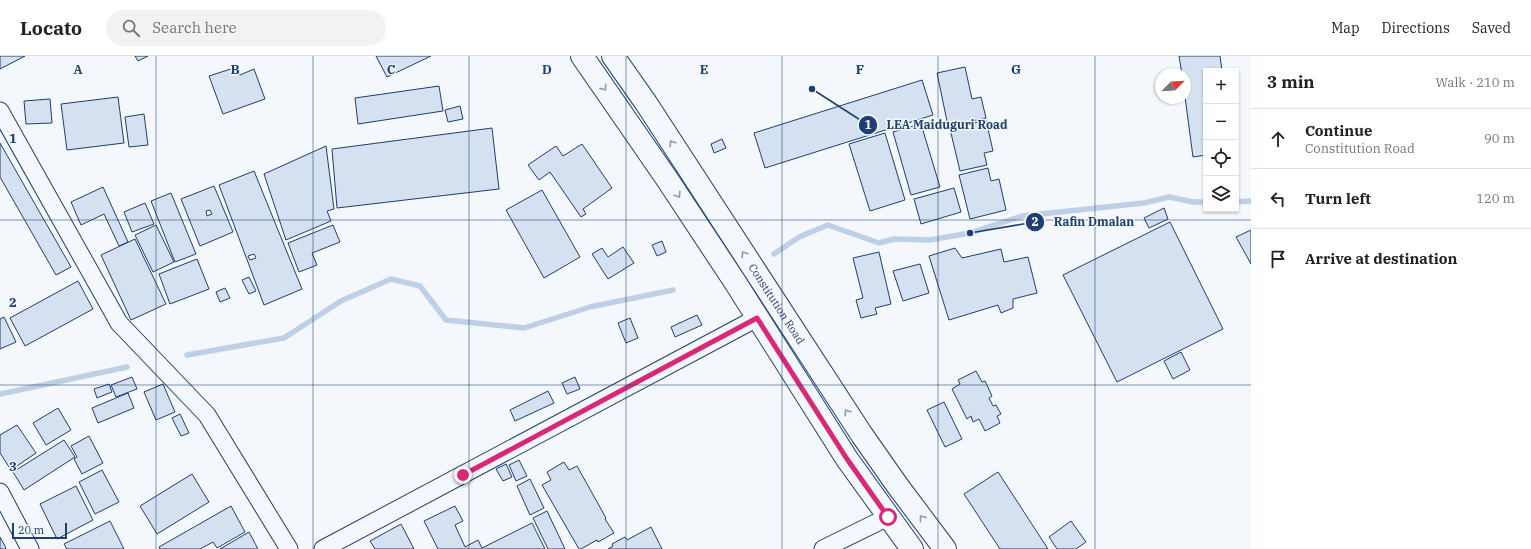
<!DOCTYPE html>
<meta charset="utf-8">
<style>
body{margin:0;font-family:"IBM Plex Serif",serif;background:#f2f2f2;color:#222}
.controls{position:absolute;right:12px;top:12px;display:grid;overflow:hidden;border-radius:0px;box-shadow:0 1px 3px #0004}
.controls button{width:36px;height:36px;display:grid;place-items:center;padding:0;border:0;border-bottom:1px solid #e0e0e0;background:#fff;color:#222;font:20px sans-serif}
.compass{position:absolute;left:1155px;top:12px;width:36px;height:36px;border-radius:50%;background:#fff;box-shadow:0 1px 3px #0004;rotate:66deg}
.scale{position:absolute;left:12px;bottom:10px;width:55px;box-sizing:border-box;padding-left:4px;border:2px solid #1d3f73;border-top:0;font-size:11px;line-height:14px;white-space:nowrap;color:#1d3f73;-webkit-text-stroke:3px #f4f7fb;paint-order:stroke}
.stop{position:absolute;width:12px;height:12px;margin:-9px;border:3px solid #db2777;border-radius:50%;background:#fff}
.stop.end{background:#db2777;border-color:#fff;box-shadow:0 1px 4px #0008}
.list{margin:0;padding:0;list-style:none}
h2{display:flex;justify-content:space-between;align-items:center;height:52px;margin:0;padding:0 16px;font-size:17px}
h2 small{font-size:13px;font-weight:400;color:#767676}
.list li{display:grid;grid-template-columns:26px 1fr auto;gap:12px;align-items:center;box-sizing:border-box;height:60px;padding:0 16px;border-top:1px solid #e0e0e0}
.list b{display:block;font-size:15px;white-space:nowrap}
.list p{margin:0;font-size:13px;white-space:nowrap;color:#767676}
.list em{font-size:13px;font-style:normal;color:#767676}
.icon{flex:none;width:22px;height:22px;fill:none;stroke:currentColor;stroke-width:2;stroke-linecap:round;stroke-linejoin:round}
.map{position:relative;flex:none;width:1251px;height:493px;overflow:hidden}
header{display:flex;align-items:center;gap:24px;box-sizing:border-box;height:56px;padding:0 20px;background:#fff;border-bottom:1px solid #e0e0e0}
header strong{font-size:19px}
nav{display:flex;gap:22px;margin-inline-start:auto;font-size:14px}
.search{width:280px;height:36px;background:#f2f2f2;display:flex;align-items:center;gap:10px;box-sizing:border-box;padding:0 14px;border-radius:22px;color:#767676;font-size:15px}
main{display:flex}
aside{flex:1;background:#fff}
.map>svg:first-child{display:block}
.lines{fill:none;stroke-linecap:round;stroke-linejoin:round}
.stream{stroke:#bed0e5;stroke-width:5.5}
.building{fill:#d5e0f0;stroke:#1d3f73;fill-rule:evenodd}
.street-casing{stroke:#1d3f73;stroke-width:19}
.primary-casing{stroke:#1d3f73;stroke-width:24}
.street{stroke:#f4f7fb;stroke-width:17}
.primary{stroke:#f4f7fb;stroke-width:22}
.oneway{stroke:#889bb7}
.route{stroke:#db2777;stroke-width:5}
.grid{fill:none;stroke:#1d3f73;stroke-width:1;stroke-opacity:0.55}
.labels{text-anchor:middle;stroke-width:3;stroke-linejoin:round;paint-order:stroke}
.street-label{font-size:11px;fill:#1d3f73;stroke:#f4f7fb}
.grid-label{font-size:13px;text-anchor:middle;font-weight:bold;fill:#1d3f73;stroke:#f4f7fb;stroke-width:3;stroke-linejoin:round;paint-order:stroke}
.leader{fill:none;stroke:#1d3f73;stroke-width:1.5}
.callout-dot{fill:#1d3f73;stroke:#f4f7fb;stroke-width:1.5}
.mark-label{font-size:12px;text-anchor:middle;font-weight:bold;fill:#fff}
.callout-label{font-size:12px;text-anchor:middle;font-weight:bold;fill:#1d3f73;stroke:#f4f7fb;stroke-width:3;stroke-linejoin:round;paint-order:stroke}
</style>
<header>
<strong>Locato</strong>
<div class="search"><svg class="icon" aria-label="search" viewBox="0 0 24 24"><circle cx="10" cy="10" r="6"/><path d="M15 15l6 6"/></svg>Search here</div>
<nav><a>Map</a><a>Directions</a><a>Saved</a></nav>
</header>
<main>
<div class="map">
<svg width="1251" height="493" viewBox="0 0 1251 493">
<rect width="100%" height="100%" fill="#f4f7fb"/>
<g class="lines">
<g class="stream">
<path d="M1236 146 1251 145"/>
<path d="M774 198 799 181 828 169 879 187 894 183 930 184 970 177 1022 160 1144 147 1169 141 1193 146H1206"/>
<path d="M187 299 284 282 341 245 391 223 420 230 446 264 524 272 590 251 673 234"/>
<path d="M0 338 127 311"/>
</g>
</g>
<g class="building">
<path d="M0 0H25L0 13Z"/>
<path d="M135 0H148L138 5Z"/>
<path d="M376 0H431L387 21Z"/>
<path d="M1179 0H1220L1222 15H1206V99L1193 101 1185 41V18H1182Z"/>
<path d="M237 11 240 19 254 13 265 43 223 58 209 20Z"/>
<path d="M965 11 972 43 981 41 986 62 948 70 937 17Z"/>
<path d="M922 24 933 59 765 112 754 77Z"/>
<path d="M439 30 443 55 358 68 355 42Z"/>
<path d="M118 41 124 87 67 94 61 48Z"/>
<path d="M50 43 52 67 26 68 24 45Z"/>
<path d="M460 50 463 63 448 66 445 54Z"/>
<path d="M144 58 148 89 129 91 125 61Z"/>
<path d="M986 64 993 95 984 97 987 109 960 115 950 73Z"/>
<path d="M921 68 940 131 911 139 893 76Z"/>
<path d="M492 72 499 133 337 152 332 93Z"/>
<path d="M885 77 905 144 870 155 849 88Z"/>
<path d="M722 83 726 92 714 97 711 88Z"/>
<path d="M0 87 71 211 56 219 0 121Z"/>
<path d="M582 88 612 132 583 153 586 158 581 161 550 116 539 124 528 109 556 90 563 100Z"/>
<path d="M326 90 334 153 327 155 331 165 286 184 264 118Z"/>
<path d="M988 112 991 125 999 123 1006 154 970 163 959 119Z"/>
<path d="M254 115 302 233 264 249 219 129ZM254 198 256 202 250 204 248 200Z"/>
<path d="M214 130 233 176 200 190 181 143ZM210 154 212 158 207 160 206 155Z"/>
<path d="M103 131 128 186 119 190 104 158 81 169 71 146Z"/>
<path d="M954 132 961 156 921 168 914 143Z"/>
<path d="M542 134 580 201 544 222 506 154Z"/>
<path d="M171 137 196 198 175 206 151 145Z"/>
<path d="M145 147 154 168 132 176 124 156Z"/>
<path d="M1164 152 1168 163 1149 172 1144 162Z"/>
<path d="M1170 166 1223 273 1117 326 1063 219Z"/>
<path d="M156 169 174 206 153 216 135 179Z"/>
<path d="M333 169 340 186 312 197 317 209 299 216 288 187Z"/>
<path d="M1251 174V208L1236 181Z"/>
<path d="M135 183 166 248 131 264 101 199Z"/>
<path d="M662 185 666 196 657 200 652 189Z"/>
<path d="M623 191 634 207 608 223 592 198 602 192 608 201Z"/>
<path d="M955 192 962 202 1001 193 1004 206 1028 201 1037 237 1013 243V252L1001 257 998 249 949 264 929 200Z"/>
<path d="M879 196 891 248 875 252 877 258 861 262 856 244 863 242 853 202Z"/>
<path d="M197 203 209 233 170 248 159 218Z"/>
<path d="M920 208 929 237 903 245 893 215Z"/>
<path d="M249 221 256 235 249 238 242 224Z"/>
<path d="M78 225 93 253 25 290 10 262Z"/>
<path d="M225 232 230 242 220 246 216 236Z"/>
<path d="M697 259 702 269 675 281 671 271Z"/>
<path d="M4 261 16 286 0 293V263Z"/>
<path d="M630 262 638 282 626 287 618 267Z"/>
<path d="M1181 296 1190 314 1173 323 1164 305Z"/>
<path d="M976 315 982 326 985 325 992 340 989 342 993 350 996 349 1001 358 997 360 1000 367 985 375 979 363 973 366 971 360 967 363 952 333 960 328 958 324Z"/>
<path d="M132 321 137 333 116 341 111 329Z"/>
<path d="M575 321 580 333 567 338 562 327Z"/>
<path d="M109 328 112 336 97 342 94 333Z"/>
<path d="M163 328 175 356 156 364 144 336Z"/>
<path d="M548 335 554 347 515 365 510 354Z"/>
<path d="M128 337 134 352 98 367 92 352Z"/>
<path d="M944 346 962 383 945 391 927 354Z"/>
<path d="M58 352 71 374 46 389 33 367Z"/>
<path d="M180 358 189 377 181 380 172 362Z"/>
<path d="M17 369 36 397 11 414 0 397V379Z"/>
<path d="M89 380 103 407 82 418 74 403 77 401 71 390Z"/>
<path d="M64 384 75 401 24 434 13 416Z"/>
<path d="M519 404 527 420 516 425 509 409Z"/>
<path d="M564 406 569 414 577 410 606 462 605 463 614 477 598 486 597 484 581 493H579L542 429 551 424 547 416Z"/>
<path d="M506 408 512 421 503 425 496 413Z"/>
<path d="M102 414 119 446 95 458 79 426Z"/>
<path d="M998 416 1048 493H1000L964 438Z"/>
<path d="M192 418 209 446 157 478 140 450Z"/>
<path d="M530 423 544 452 530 459 517 430Z"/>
<path d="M76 430 93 464 57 483 40 448Z"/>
<path d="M231 450 245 476 217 492 213 486 200 493H160L159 491Z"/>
<path d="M455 450 463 465 455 469 465 491 478 484 482 492 532 467 545 493H438L424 465Z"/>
<path d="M547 455 565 493H548L533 462Z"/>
<path d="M110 465 124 493H67L64 488Z"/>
<path d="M1071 465 1086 486 1076 493H1057L1049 481Z"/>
<path d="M401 468 414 493H375L370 485Z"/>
<path d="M651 471 662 493H608L613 490 612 488 625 481 627 484Z"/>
<path d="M249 476 258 493H220Z"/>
<path d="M0 481 6 492 5 493H0Z"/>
</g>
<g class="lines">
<g class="street-casing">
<g id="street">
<path d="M0 55 119 267 207 359 289 493"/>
<path d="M0 436 30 493"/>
<path d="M323 493 757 262"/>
<path d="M823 493 888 461"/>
</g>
</g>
<g class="primary-casing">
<g id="primary">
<path d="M582 0 667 123 735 226 847 403 912 493"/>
<path id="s1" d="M613 0 646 47 862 379 897 429 945 493"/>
</g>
</g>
<use href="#street" class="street"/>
<use href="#primary" class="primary"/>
</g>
<defs><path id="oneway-chevron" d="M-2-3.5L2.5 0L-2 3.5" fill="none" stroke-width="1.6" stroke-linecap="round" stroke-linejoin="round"/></defs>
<g class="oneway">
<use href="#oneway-chevron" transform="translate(604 32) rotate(55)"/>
<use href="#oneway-chevron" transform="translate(672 87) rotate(-123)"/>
<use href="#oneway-chevron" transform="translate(678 139) rotate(57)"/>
<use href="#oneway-chevron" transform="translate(744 198) rotate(-123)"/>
<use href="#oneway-chevron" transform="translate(847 356) rotate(-124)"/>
<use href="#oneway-chevron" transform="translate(922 462) rotate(-127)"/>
</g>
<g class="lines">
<path class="route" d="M463 419 757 262 847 403 888 461"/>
</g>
<path class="grid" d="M156 0V493M313 0V493M469 0V493M626 0V493M782 0V493M938 0V493M1095 0V493M0 164H1251M0 329H1251"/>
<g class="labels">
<g class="street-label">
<text dy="4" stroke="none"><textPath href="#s1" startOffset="297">Constitution Road</textPath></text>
</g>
</g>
<g class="grid-label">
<text x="78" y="18">A</text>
<text x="235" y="18">B</text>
<text x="391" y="18">C</text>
<text x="547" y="18">D</text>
<text x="704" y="18">E</text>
<text x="860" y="18">F</text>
<text x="1016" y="18">G</text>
<text x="13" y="87">1</text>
<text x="13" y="251">2</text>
<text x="13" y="415">3</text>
</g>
<path class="leader" d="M812 33L868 69M970 177L1035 166"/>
<g class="callout-dot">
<circle cx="812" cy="33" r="4"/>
<circle cx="970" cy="177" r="4"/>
<circle cx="868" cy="69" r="10"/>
<circle cx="1035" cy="166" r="10"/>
</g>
<g class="mark-label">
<text x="868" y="73">1</text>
<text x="1035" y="170">2</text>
</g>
<g class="callout-label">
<text x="947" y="73">LEA Maiduguri Road</text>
<text x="1094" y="170">Rafin Dmalan</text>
</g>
</svg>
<div class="controls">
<button>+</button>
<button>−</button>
<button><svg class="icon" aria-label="locate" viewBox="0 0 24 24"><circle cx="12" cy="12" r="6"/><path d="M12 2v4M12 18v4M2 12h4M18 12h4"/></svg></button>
<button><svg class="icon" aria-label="layers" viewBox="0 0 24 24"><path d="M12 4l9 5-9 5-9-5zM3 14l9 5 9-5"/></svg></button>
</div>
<svg class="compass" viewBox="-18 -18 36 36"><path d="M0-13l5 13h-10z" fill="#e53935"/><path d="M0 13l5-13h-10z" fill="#767676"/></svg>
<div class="scale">20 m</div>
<div class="stop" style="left:888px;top:461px"></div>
<div class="stop end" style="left:463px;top:419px"></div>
</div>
<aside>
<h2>3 min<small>Walk · 210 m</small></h2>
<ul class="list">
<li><svg class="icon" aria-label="ahead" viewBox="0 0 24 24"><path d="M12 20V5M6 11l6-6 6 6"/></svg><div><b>Continue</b><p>Constitution Road</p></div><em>90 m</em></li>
<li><svg class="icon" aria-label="left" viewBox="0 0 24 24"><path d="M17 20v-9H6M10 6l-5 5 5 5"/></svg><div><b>Turn left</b></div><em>120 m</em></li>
<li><svg class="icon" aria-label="arrive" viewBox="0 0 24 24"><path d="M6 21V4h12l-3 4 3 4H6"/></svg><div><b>Arrive at destination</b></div></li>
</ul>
</aside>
</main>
